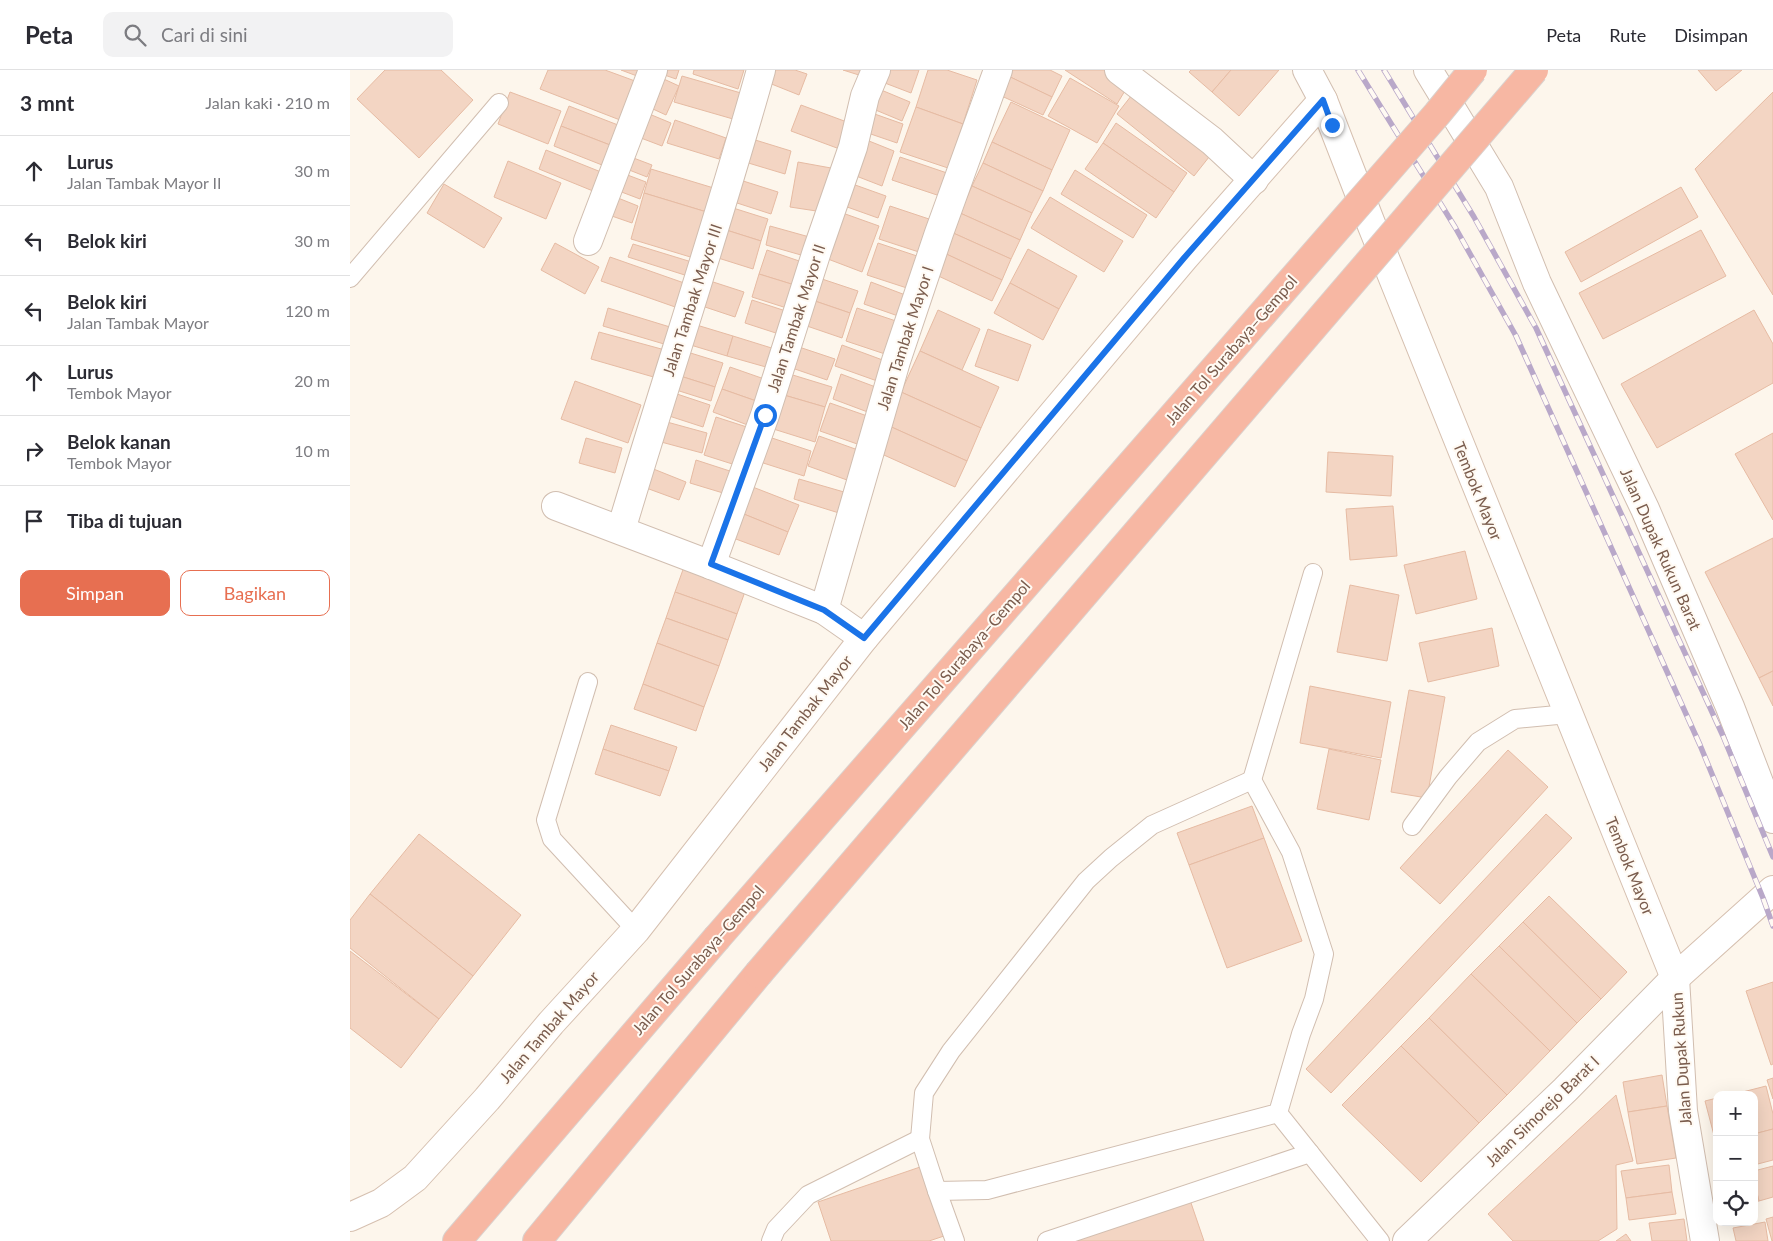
<!DOCTYPE html>
<html lang="id">
<meta charset="utf-8">
<style>
body{margin:0;font-family:Lato,sans-serif;background:#f2f2f3;color:#2b2b33}
.controls{position:absolute;right:15px;bottom:15px;display:grid;overflow:hidden;border-radius:10px;box-shadow:0 5px 20px #0002}
.controls button{width:45px;height:45px;display:grid;place-items:center;padding:0;border:0;border-bottom:1px solid #e1e1e2;background:#fff;color:#2b2b33;font:25px sans-serif}
.stop{position:absolute;width:15px;height:15px;margin:-11px;border:4px solid #1a73e8;border-radius:50%;background:#fff}
.stop.end{background:#1a73e8;border-color:#fff;box-shadow:0 1px 5px #0008}
.list{margin:0;padding:0;list-style:none}
h2{display:flex;justify-content:space-between;align-items:center;height:65px;margin:0;padding:0 20px;font-size:21px}
h2 small{font-size:16px;font-weight:400;color:#7c7c81}
.list li{display:grid;grid-template-columns:32px 1fr auto;gap:15px;align-items:center;box-sizing:border-box;height:70px;padding:0 20px;border-top:1px solid #e1e1e2}
.list b{display:block;font-size:19px;white-space:nowrap}
.list p{margin:0;font-size:16px;white-space:nowrap;color:#7c7c81}
.list em{font-size:16px;font-style:normal;color:#7c7c81}
.actions{display:flex;gap:10px;padding:15px 20px}
.actions a{flex:1;padding:11px 0;border:1px solid #e76f51;border-radius:10px;text-align:center;font-size:18px;color:#e76f51}
.actions .main{background:#e76f51;color:#fff}
.icon{flex:none;width:28px;height:28px;fill:none;stroke:currentColor;stroke-width:2;stroke-linecap:round;stroke-linejoin:round}
.map{position:relative;flex:none;width:1423px;height:1171px;overflow:hidden}
header{display:flex;align-items:center;gap:30px;box-sizing:border-box;height:70px;padding:0 25px;background:#fff;border-bottom:1px solid #e1e1e2}
header strong{font-size:24px}
nav{display:flex;gap:28px;margin-inline-start:auto;font-size:18px}
.search{width:350px;height:45px;background:#f2f2f3;display:flex;align-items:center;gap:12px;box-sizing:border-box;padding:0 18px;border-radius:10px;color:#7c7c81;font-size:19px}
main{display:flex}
aside{flex:1;background:#fff}
.map>svg:first-child{display:block}
.building{fill:#f3d5c3;stroke:#e6bba3}
.lines{fill:none;stroke-linecap:round;stroke-linejoin:round}
.service-casing{stroke:#d1beb0;stroke-width:20}
.minor-casing{stroke:#d1beb0;stroke-width:30}
.tertiary-casing{stroke:#d1beb0;stroke-width:30}
.secondary-casing{stroke:#d6c0b0;stroke-width:30}
.motorway-casing{stroke:#dad1cd;stroke-width:30}
.service{stroke:#fff;stroke-width:18}
.minor{stroke:#fff;stroke-width:28}
.tertiary{stroke:#fff;stroke-width:28}
.secondary{stroke:#fff;stroke-width:28}
.motorway{stroke:#f7b7a3;stroke-width:28}
.rail-casing{stroke:#b9a8c9;stroke-width:5.5}
.rail{stroke:#fffaf3;stroke-width:4;stroke-dasharray:11;stroke-linecap:butt}
.motorway-bridge-casing{stroke:#dad1cd;stroke-width:30;stroke-linecap:butt}
.motorway-bridge{stroke:#f7b7a3;stroke-width:28}
.route{stroke:#1a73e8;stroke-width:6}
.labels{text-anchor:middle;stroke-width:4;stroke-linejoin:round;paint-order:stroke}
.street-label{font-size:16px;fill:#7a5c4d;stroke:#fffaf3}
</style>
<header>
<strong>Peta</strong>
<div class="search"><svg class="icon" aria-label="search" viewBox="0 0 24 24"><circle cx="10" cy="10" r="6"/><path d="M15 15l6 6"/></svg>Cari di sini</div>
<nav><a>Peta</a><a>Rute</a><a>Disimpan</a></nav>
</header>
<main>
<aside>
<h2>3 mnt<small>Jalan kaki · 210 m</small></h2>
<ul class="list">
<li><svg class="icon" aria-label="ahead" viewBox="0 0 24 24"><path d="M12 20V5M6 11l6-6 6 6"/></svg><div><b>Lurus</b><p>Jalan Tambak Mayor II</p></div><em>30 m</em></li>
<li><svg class="icon" aria-label="left" viewBox="0 0 24 24"><path d="M17 20v-9H6M10 6l-5 5 5 5"/></svg><div><b>Belok kiri</b></div><em>30 m</em></li>
<li><svg class="icon" aria-label="left" viewBox="0 0 24 24"><path d="M17 20v-9H6M10 6l-5 5 5 5"/></svg><div><b>Belok kiri</b><p>Jalan Tambak Mayor</p></div><em>120 m</em></li>
<li><svg class="icon" aria-label="ahead" viewBox="0 0 24 24"><path d="M12 20V5M6 11l6-6 6 6"/></svg><div><b>Lurus</b><p>Tembok Mayor</p></div><em>20 m</em></li>
<li><svg class="icon" aria-label="right" viewBox="0 0 24 24"><path d="M7 20v-9h11M14 6l5 5-5 5"/></svg><div><b>Belok kanan</b><p>Tembok Mayor</p></div><em>10 m</em></li>
<li><svg class="icon" aria-label="arrive" viewBox="0 0 24 24"><path d="M6 21V4h12l-3 4 3 4H6"/></svg><div><b>Tiba di tujuan</b></div></li>
</ul>
<div class="actions"><a class="main">Simpan</a><a>Bagikan</a></div>
</aside>
<div class="map">
<svg width="1423" height="1171" viewBox="0 0 1423 1171">
<rect width="100%" height="100%" fill="#fdf6ec"/>
<g class="building">
<path d="M35 0H91L123 30 69 88 7 29Z"/>
<path d="M198 0H255L285 11 270 50 190 19Z"/>
<path d="M271 0H289L287 6Z"/>
<path d="M306 0H329L326 9 306 2Z"/>
<path d="M344 0H394L388 19 343 4Z"/>
<path d="M418 0H445L457 4 449 25 414 11Z"/>
<path d="M493 0H514L512 6Z"/>
<path d="M531 0H569L561 23 527 10Z"/>
<path d="M578 0H597L627 10 613 54 566 37Z"/>
<path d="M655 0H700L712 6 702 27 654 4Z"/>
<path d="M715 0H758L779 14 767 34Z"/>
<path d="M841 0H881L862 22 839 2Z"/>
<path d="M881 0H929L889 46 862 22Z"/>
<path d="M1348 0H1392L1366 21Z"/>
<path d="M654 4 702 27 693 45 645 23Z"/>
<path d="M305 5 329 16 316 45 292 34Z"/>
<path d="M332 6 391 23 383 49 324 32Z"/>
<path d="M720 8 769 36 747 73 698 46Z"/>
<path d="M524 17 560 32 552 51 516 36Z"/>
<path d="M785 21 863 82 844 106 767 44Z"/>
<path d="M160 22 211 41 198 74 148 54Z"/>
<path d="M1423 22V225L1345 99Z"/>
<path d="M661 32 720 60 702 100 642 72Z"/>
<path d="M451 35 505 55 495 81 441 61Z"/>
<path d="M219 36 268 55 260 75 211 56Z"/>
<path d="M566 37 613 54 598 98 550 82Z"/>
<path d="M292 41 321 53 312 76 283 65Z"/>
<path d="M519 42 553 54 547 73 512 61Z"/>
<path d="M325 50 376 68 369 89 317 73Z"/>
<path d="M766 53 837 103 824 122 753 73Z"/>
<path d="M211 56 260 75 252 95 204 76Z"/>
<path d="M402 69 441 81 435 104 395 92Z"/>
<path d="M514 69 544 81 532 116 501 104Z"/>
<path d="M642 72 702 100 693 121 633 93Z"/>
<path d="M753 73 824 122 806 148 735 99Z"/>
<path d="M196 80 251 102 243 121 189 99Z"/>
<path d="M273 84 302 95 297 107 269 96Z"/>
<path d="M550 87 597 103 590 126 542 110Z"/>
<path d="M158 91 211 113 196 149 144 127Z"/>
<path d="M448 92 481 98 473 142 440 137Z"/>
<path d="M633 93 693 121 682 143 622 116Z"/>
<path d="M301 99 367 119 360 143 294 123Z"/>
<path d="M725 100 797 145 783 168 711 124Z"/>
<path d="M267 101 296 112 290 129 261 118Z"/>
<path d="M390 110 428 122 421 144 384 132Z"/>
<path d="M494 111 536 126 528 148 486 133Z"/>
<path d="M94 114 152 148 134 178 77 143Z"/>
<path d="M622 116 682 143 670 170 610 143Z"/>
<path d="M1331 117 1348 147 1231 212 1215 182Z"/>
<path d="M294 123 360 143 347 189 281 169Z"/>
<path d="M263 126 288 136 282 153 256 144Z"/>
<path d="M700 127 773 171 754 202 681 158Z"/>
<path d="M540 136 585 151 575 184 529 169Z"/>
<path d="M380 137 418 149 411 171 373 159Z"/>
<path d="M487 141 529 156 512 202 470 186Z"/>
<path d="M610 143 670 170 661 189 601 162Z"/>
<path d="M420 156 463 168 458 187 416 175Z"/>
<path d="M373 159 411 171 403 199 365 187Z"/>
<path d="M1351 160 1376 206 1253 269 1229 223Z"/>
<path d="M601 162 661 189 652 210 592 182Z"/>
<path d="M205 173 249 197 235 224 191 200Z"/>
<path d="M528 173 573 188 563 220 517 205Z"/>
<path d="M283 174 345 193 341 207 278 187Z"/>
<path d="M678 179 727 206 709 239 660 213Z"/>
<path d="M417 180 458 194 451 217 409 204Z"/>
<path d="M592 182 652 210 642 231 582 203Z"/>
<path d="M260 187 337 214 328 238 251 211Z"/>
<path d="M409 204 451 217 443 240 402 227Z"/>
<path d="M469 208 508 221 500 243 462 230Z"/>
<path d="M357 210 394 222 385 247 349 235Z"/>
<path d="M521 212 558 226 551 247 514 234Z"/>
<path d="M660 213 709 239 693 270 644 243Z"/>
<path d="M402 230 442 243 435 266 395 253Z"/>
<path d="M462 230 500 243 492 268 454 255Z"/>
<path d="M258 238 320 257 314 274 253 256Z"/>
<path d="M507 238 552 253 541 286 496 271Z"/>
<path d="M588 240 630 259 612 300 570 281Z"/>
<path d="M1404 240 1423 274V313L1307 378 1271 314Z"/>
<path d="M340 253 383 266 377 286 334 273Z"/>
<path d="M638 259 681 275 668 311 625 296Z"/>
<path d="M249 262 315 280 307 308 241 289Z"/>
<path d="M383 266 428 280 423 299 377 286Z"/>
<path d="M492 275 538 292 530 312 485 296Z"/>
<path d="M446 276 485 289 477 310 439 297Z"/>
<path d="M334 281 373 293 365 317 327 305Z"/>
<path d="M570 281 649 317 631 358 551 322Z"/>
<path d="M380 297 420 311 412 333 372 319Z"/>
<path d="M433 302 482 317 475 337 427 323Z"/>
<path d="M491 304 531 319 523 344 483 329Z"/>
<path d="M327 305 365 317 361 331 323 319Z"/>
<path d="M225 311 291 335 278 373 211 349Z"/>
<path d="M372 319 412 333 403 357 363 342Z"/>
<path d="M321 322 360 335 353 357 313 344Z"/>
<path d="M551 322 631 358 617 391 537 355Z"/>
<path d="M427 323 475 337 465 372 417 357Z"/>
<path d="M480 333 523 348 513 376 470 361Z"/>
<path d="M366 347 406 360 395 398 354 385Z"/>
<path d="M306 349 357 363 352 383 300 369Z"/>
<path d="M537 355 617 391 605 417 525 381Z"/>
<path d="M1423 363V450L1385 384Z"/>
<path d="M416 366 461 381 454 406 407 391Z"/>
<path d="M469 366 508 380 497 410 458 396Z"/>
<path d="M236 368 272 378 265 403 229 393Z"/>
<path d="M978 382 1043 386 1041 426 976 422Z"/>
<path d="M346 390 389 404 383 426 340 413Z"/>
<path d="M296 396 336 412 329 430 288 415Z"/>
<path d="M449 409 494 422 489 443 444 429Z"/>
<path d="M395 414 449 435 438 462 384 440Z"/>
<path d="M1043 436 1047 486 1000 490 996 439Z"/>
<path d="M384 440 438 462 429 485 375 465Z"/>
<path d="M1423 468V601L1409 608 1355 502Z"/>
<path d="M1115 481 1127 529 1066 544 1054 495Z"/>
<path d="M335 494 397 516 387 544 325 522Z"/>
<path d="M1000 515 1049 525 1037 591 987 582Z"/>
<path d="M325 522 387 544 378 570 316 548Z"/>
<path d="M316 548 378 570 369 596 307 573Z"/>
<path d="M1142 558 1149 596 1078 612 1069 573Z"/>
<path d="M307 573 369 596 354 637 293 614Z"/>
<path d="M1423 601V636L1409 608Z"/>
<path d="M293 614 354 637 346 661 284 639Z"/>
<path d="M960 616 1041 632 1031 688 950 673Z"/>
<path d="M1059 620 1095 627 1077 728 1041 722Z"/>
<path d="M261 655 327 677 319 701 253 679Z"/>
<path d="M253 679 319 701 310 726 245 704Z"/>
<path d="M979 679 1031 690 1019 750 967 739Z"/>
<path d="M1158 680 1198 717 1090 834 1050 798Z"/>
<path d="M902 736 914 768 839 795 827 763Z"/>
<path d="M1196 744 1222 768 981 1023 956 999Z"/>
<path d="M69 764 171 845 123 906 20 824Z"/>
<path d="M914 768 952 871 877 898 839 795Z"/>
<path d="M20 824 123 906 89 949 0 878V850Z"/>
<path d="M1199 826 1277 902 1251 929 1173 852Z"/>
<path d="M1173 852 1251 929 1227 953 1149 876Z"/>
<path d="M1149 876 1227 953 1200 981 1121 904Z"/>
<path d="M0 881 89 949 51 998 0 958Z"/>
<path d="M1121 904 1200 981 1157 1025 1079 948Z"/>
<path d="M1423 912V994L1421 995 1396 921Z"/>
<path d="M1079 948 1157 1025 1129 1053 1051 976Z"/>
<path d="M1051 976 1129 1053 1071 1112 992 1035Z"/>
<path d="M1312 1005 1317 1036 1278 1042 1273 1012Z"/>
<path d="M1423 1008V1029L1417 1010Z"/>
<path d="M1416 1016 1423 1044V1059L1404 1064V1025H1381Z"/>
<path d="M1266 1025 1283 1091 1266 1095 1267 1159 1248 1171H1163L1138 1144Z"/>
<path d="M1367 1028V1073H1366L1355 1031Z"/>
<path d="M1317 1036 1326 1088 1287 1094 1278 1042Z"/>
<path d="M1423 1059V1090L1404 1095V1064Z"/>
<path d="M1319 1095 1322 1122 1276 1128 1271 1101Z"/>
<path d="M573 1096 597 1165 579 1171H481L468 1132Z"/>
<path d="M1423 1096V1127L1409 1131 1404 1111V1101Z"/>
<path d="M1404 1111 1409 1131 1404 1132Z"/>
<path d="M1322 1122 1326 1144 1279 1150 1276 1128Z"/>
<path d="M840 1130 854 1171H716Z"/>
<path d="M1423 1147V1171H1422L1416 1149Z"/>
<path d="M1334 1149 1337 1171H1302L1299 1153Z"/>
<path d="M1415 1152 1418 1171H1386L1383 1158Z"/>
<path d="M1276 1164 1281 1171H1266Z"/>
</g>
<g class="lines">
<g class="service-casing">
<g id="service">
<path d="M0 208 149 33"/>
<path d="M238 612 196 750 202 769 286 860"/>
<path d="M902 710 941 782 974 884 964 929 951 964 928 1043 637 1120 587 1121 570 1069 574 1023 601 981 736 811 761 788 802 755Z"/>
<path d="M902 710 963 503"/>
<path d="M1062 756 1098 707 1128 672 1165 649 1218 644"/>
<path d="M928 1043 1030 1171"/>
<path d="M587 1121 605 1171"/>
<path d="M421 1171 426 1159 458 1125 570 1069"/>
<path d="M697 1171 960 1083"/>
</g>
</g>
<g class="minor-casing">
<g id="minor">
<path d="M769 0 862 71 904 110"/>
<path d="M957 0 973 30"/>
<path d="M1078 0 1149 117 1187 213 1295 439 1380 637 1423 749"/>
<path d="M238 171 303 0"/>
<path d="M206 436 361 495 474 540 514 568"/>
<path d="M271 460C317 306 368 154 411 0"/>
<path d="M361 495 415 345 467 181 503 77 515 26 526 0"/>
<path d="M474 540 546 291 589 163 648 0"/>
<path d="M1057 1171 1215 1020 1325 908"/>
</g>
</g>
<g class="tertiary-casing">
<path id="tertiary" d="M1325 908 1333 1041 1355 1171"/>
</g>
<g class="secondary-casing">
<path id="secondary" d="M0 1147 31 1133 65 1108 137 1029 201 953 286 860 514 568 834 188 973 30 1020 151 1325 908 1423 820"/>
</g>
<g class="motorway-casing">
<g id="motorway">
<path d="M107 1171 366 869"/>
<path d="M187 1171 408 904"/>
</g>
</g>
<use href="#service" class="service"/>
<use href="#minor" class="minor"/>
<use href="#tertiary" class="tertiary"/>
<use href="#secondary" class="secondary"/>
<use href="#motorway" class="motorway"/>
<g class="rail-casing">
<g id="rail">
<path d="M1008 0 1105 157 1166 266 1350 675 1413 828 1423 856"/>
<path d="M1034 0 1124 147 1186 258 1373 666 1423 787"/>
</g>
</g>
<use href="#rail" class="rail"/>
<g class="motorway-bridge-casing">
<g id="motorway-bridge">
<path d="M366 869 1087 44 1123 0"/>
<path d="M408 904 1184 0"/>
</g>
</g>
<use href="#motorway-bridge" class="motorway-bridge"/>
</g>
<g class="lines">
<path class="route" d="M415 345 361 494 474 540 514 568 834 188 973 30 982 55"/>
</g>
<g class="labels">
<g class="street-label">
<text transform="translate(342 230) rotate(-72)" y="6">Jalan Tambak Mayor III</text>
<text transform="translate(446 248) rotate(-72)" y="6">Jalan Tambak Mayor II</text>
<text transform="translate(555 268) rotate(-72)" y="6">Jalan Tambak Mayor I</text>
<text transform="translate(881 280) rotate(-49)" y="6">Jalan Tol Surabaya–Gempol</text>
<text transform="translate(1128 421) rotate(68)" y="6">Tembok Mayor</text>
<text transform="translate(1311 479) rotate(66)" y="6">Jalan Dupak Rukun Barat</text>
<text transform="translate(614 585) rotate(-49)" y="6">Jalan Tol Surabaya–Gempol</text>
<text transform="translate(455 643) rotate(-52)" y="6">Jalan Tambak Mayor</text>
<text transform="translate(1280 796) rotate(68)" y="6">Tembok Mayor</text>
<text transform="translate(348 890) rotate(-49)" y="6">Jalan Tol Surabaya–Gempol</text>
<text transform="translate(199 957) rotate(-49)" y="6">Jalan Tambak Mayor</text>
<text transform="translate(1331 989) rotate(-94)" y="6">Jalan Dupak Rukun</text>
<text transform="translate(1192 1041) rotate(-44)" y="6">Jalan Simorejo Barat I</text>
</g>
</g>
</svg>
<div class="controls">
<button>+</button>
<button>−</button>
<button><svg class="icon" aria-label="locate" viewBox="0 0 24 24"><circle cx="12" cy="12" r="6"/><path d="M12 2v4M12 18v4M2 12h4M18 12h4"/></svg></button>
</div>
<div class="stop" style="left:415px;top:345px"></div>
<div class="stop end" style="left:982px;top:55px"></div>
</div>
</main>
